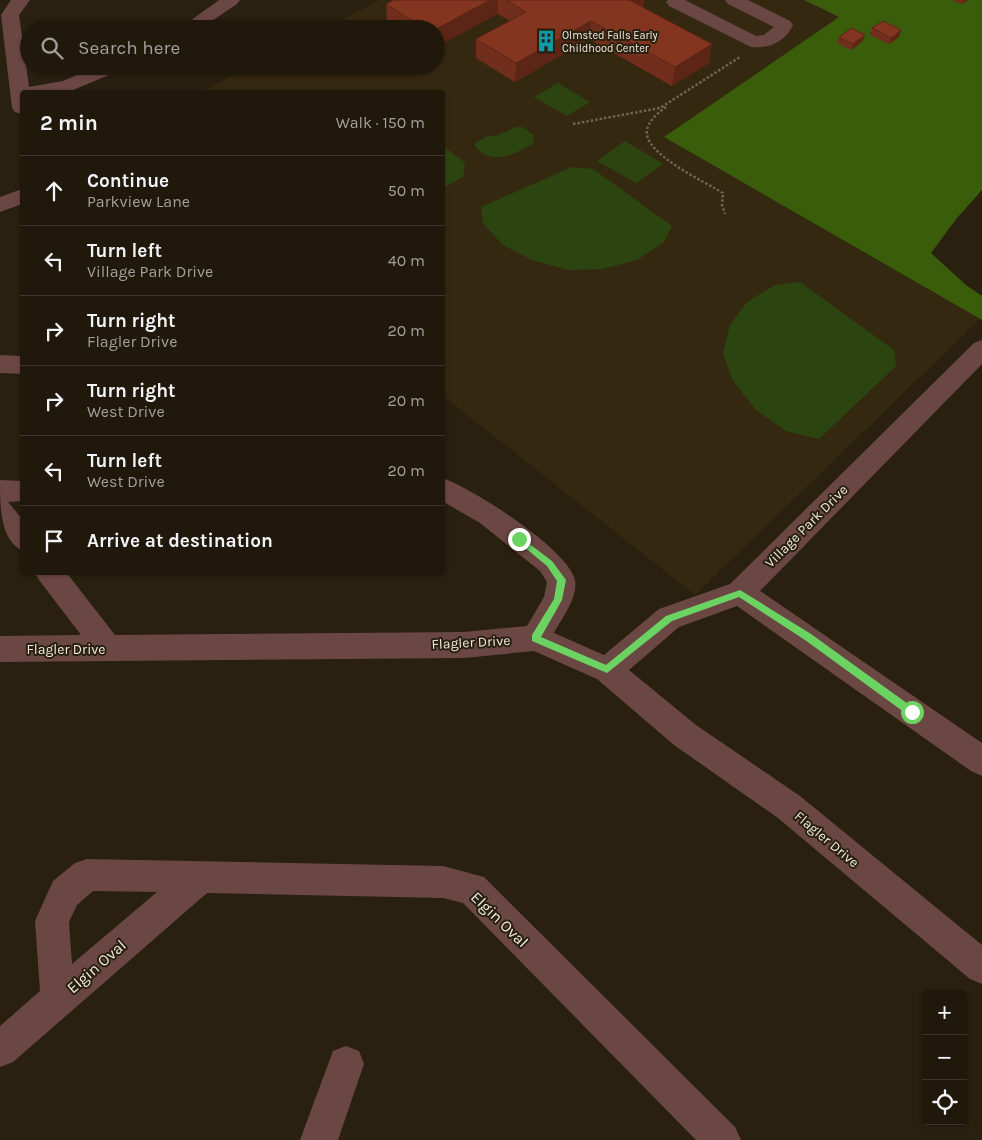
<!DOCTYPE html>
<meta charset="utf-8">
<style>
body{margin:0;font-family:Karla,sans-serif;background:#272114;color:#f1f3f6}
.controls{position:absolute;right:15px;bottom:15px;display:grid;overflow:hidden;border-radius:5px;box-shadow:0 1px 4px #0004}
.controls button{width:45px;height:45px;display:grid;place-items:center;padding:0;border:0;border-bottom:1px solid #3c372c;background:#1f180b;color:#f1f3f6;font:25px sans-serif}
.stop{position:absolute;width:15px;height:15px;margin:-11px;border:4px solid #6bd362;border-radius:50%;background:#fff}
.stop.end{background:#6bd362;border-color:#fff;box-shadow:0 1px 5px #0008}
.list{margin:0;padding:0;list-style:none}
h2{display:flex;justify-content:space-between;align-items:center;height:65px;margin:0;padding:0 20px;font-size:21px}
h2 small{font-size:16px;font-weight:400;color:#a1a09d}
.list li{display:grid;grid-template-columns:32px 1fr auto;gap:15px;align-items:center;box-sizing:border-box;height:70px;padding:0 20px;border-top:1px solid #3c372c}
.list b{display:block;font-size:19px;white-space:nowrap}
.list p{margin:0;font-size:16px;white-space:nowrap;color:#a1a09d}
.list em{font-size:16px;font-style:normal;color:#a1a09d}
.icon{flex:none;width:28px;height:28px;fill:none;stroke:currentColor;stroke-width:2;stroke-linecap:round;stroke-linejoin:round}
.map{position:relative;flex:none;width:982px;height:1140px;overflow:hidden}
.search{position:absolute;background:#1f180b;box-shadow:0 1px 4px #0004;left:20px;top:20px;width:425px;height:55px;display:flex;align-items:center;gap:12px;box-sizing:border-box;padding:0 18px;border-radius:28px;color:#a1a09d;font-size:19px}
.panel{position:absolute;background:#1f180b;box-shadow:0 1px 4px #0004;left:20px;top:90px;width:425px;height:485px;border-radius:5px}
.map>svg:first-child{display:block}
.built{fill:#352810}
.green{fill:#2c4510}
.forest{fill:#395d0a}
.lines{fill:none;stroke-linecap:round;stroke-linejoin:round}
.path{stroke:#6d6556;stroke-width:2.5;stroke-dasharray:2.5 2;stroke-linecap:butt}
.minor{fill:#6b4744;fill-rule:evenodd}
.wall{fill:#722e1c}
.shaded-wall{fill:#5c2516}
.building{fill:#843520;stroke:#5c2516}
.route{fill:#6bd362}
.labels{text-anchor:middle;stroke-width:4;stroke-linejoin:round;paint-order:stroke}
.far-poi-label{font-size:11px;fill:#f0eadf;stroke:#29200f;text-anchor:start}
.street-label{font-size:14px;fill:#f0eadf;stroke:#29200f}
.near-street-label{font-size:16px;fill:#f0eadf;stroke:#29200f}
</style>
<div class="map">
<svg width="982" height="1140" viewBox="0 0 982 1140">
<rect width="100%" height="100%" fill="#29200f"/>
<path class="built" d="M380 0H804L839 17 664 137 980 319 695 595 443 396 442 92H201L251 66H436V29H324Z"/>
<g class="green">
<path d="M558 83 590 102 567 116 534 97Z"/>
<path d="M516 127H522L534 135 533 143C516 155 491 166 475 146V143L488 136H496Z"/>
<path d="M625 141 663 164 636 183 597 161Z"/>
<path d="M442 145 465 163 463 177 443 188Z"/>
<path d="M572 167 593 169 672 226 664 242 637 260 602 269 568 270 532 260 503 245 483 223 481 207Z"/>
<path d="M800 282 894 350 896 366 819 439 786 431 756 410 733 381 723 354 730 325 747 302 775 285Z"/>
</g>
<path class="forest" d="M804 0H982V190L957 218 931 253 966 285 982 296V320L664 137 839 17Z"/>
<g class="lines">
<g class="path">
<path d="M666 107C658 113 645 123 647 135 651 157 705 182 723 193L722 205 725 214"/>
<path d="M573 124 660 108 740 57"/>
</g>
<g class="minor">
<path d="M11 0H30L19 15 29 87 63 81 98 66H123L121 70 68 92H22V114L15 112 12 108 1 15Z"/>
<path d="M219 0H240L237 4 200 29H179Z"/>
<path d="M668 0H685L756 36 764 35 774 27 728 4 725 0H748L790 21 793 25C785 42 769 49 751 47L669 6 666 2Z"/>
<path d="M22 189V204L0 212V197Z"/>
<path d="M982 340V364L760 591 982 743V776L971 771 737 606 679 627 629 670 696 725 800 796 982 945V984L970 979 778 818 674 745 597 679 534 651 464 658 0 662V636L81 635 39 580 35 572H66L115 635 464 632 527 626 544 597 547 582 540 571 480 523 442 501V478C471 487 569 550 575 580 578 598 562 618 554 633L604 655 659 609 730 584 974 343Z"/>
<path d="M0 355 22 356V374L0 373Z"/>
<path d="M0 480 22 481V501L8 502 22 519V550C0 540 0 506 0 480Z"/>
<path d="M87 859 443 866 484 877 735 1127 741 1140H696L463 903 443 898 207 893 13 1062 0 1067V1026L40 991 35 921 53 881 75 863ZM93 891 157 892 72 964 69 922 77 905Z"/>
<path d="M346 1046 359 1051 364 1064 338 1140H300L333 1051Z"/>
</g>
</g>
<g class="wall">
<path d="M394 0H644L643 7 709 63 672 86 589 39 515 82 476 58V39L510 21 498 14 436 29H397L387 23 386 4Z"/>
<path d="M952 0H968L962 4Z"/>
<path d="M872 28 899 37 889 44 870 35Z"/>
<path d="M839 37 863 41 851 50 837 43Z"/>
</g>
<g class="shaded-wall">
<path d="M490 0H498V14L436 47V29Z"/>
<path d="M628 0H644L643 8Z"/>
<path d="M964 0H968L962 4Z"/>
<path d="M591 21 589 39 515 82 516 63Z"/>
<path d="M901 30 899 37 889 44 891 38Z"/>
<path d="M865 35 863 41 851 50 853 44Z"/>
<path d="M712 44 709 63 672 86 675 67Z"/>
</g>
<g class="building">
<path d="M394 0H490L436 29H425L386 4Z"/>
<path d="M506 0H629L712 44 675 67 591 21 516 63 476 39 526 12Z"/>
<path d="M883 21 901 30 891 38 872 28Z"/>
<path d="M852 28 865 35 853 44 839 37Z"/>
</g>
<path class="route" d="M519 536 552 561 566 580 562 600 541 637 606 665 666 616 740 590 811 634 915 709V715H908L805 640 739 597 672 621 607 673 532 641V635L554 599 557 581 547 566 517 541 515 539Z"/>
<defs>
<g id="building-bare" transform="scale(1.725)"><path d="M-4-6H4V6H1V3H-1V6H-4ZM-2.5-4.3h1.7v1.8h-1.7ZM.8-4.3h1.7v1.8H.8ZM-2.5-1h1.7V.8h-1.7ZM.8-1h1.7V.8H.8Z" fill="#0f9aa8" stroke="#29200f" stroke-width="2.5" paint-order="stroke"/></g>
</defs>
<g fill-rule="evenodd">
<use href="#building-bare" x="546" y="41"/>
</g>
<g class="labels">
<g class="far-poi-label">
<text x="562" y="39">Olmsted Falls Early<tspan x="562" dy="13">Childhood Center</tspan></text>
</g>
<g class="street-label">
<text transform="translate(806 526) rotate(-45)" y="5">Village Park Drive</text>
<text transform="translate(471 642) rotate(-3)" y="5">Flagler Drive</text>
<text x="66" y="654">Flagler Drive</text>
<text transform="translate(827 839) rotate(40)" y="5">Flagler Drive</text>
</g>
<g class="near-street-label">
<text transform="translate(500 919) rotate(44)" y="6">Elgin Oval</text>
<text transform="translate(96 966) rotate(-41)" y="6">Elgin Oval</text>
</g>
</g>
</svg>
<div class="controls">
<button>+</button>
<button>−</button>
<button><svg class="icon" aria-label="locate" viewBox="0 0 24 24"><circle cx="12" cy="12" r="6"/><path d="M12 2v4M12 18v4M2 12h4M18 12h4"/></svg></button>
</div>
<div class="stop" style="left:912px;top:712px"></div>
<div class="stop end" style="left:519px;top:539px"></div>
<div class="search"><svg class="icon" aria-label="search" viewBox="0 0 24 24"><circle cx="10" cy="10" r="6"/><path d="M15 15l6 6"/></svg>Search here</div>
<section class="panel">
<h2>2 min<small>Walk · 150 m</small></h2>
<ul class="list">
<li><svg class="icon" aria-label="ahead" viewBox="0 0 24 24"><path d="M12 20V5M6 11l6-6 6 6"/></svg><div><b>Continue</b><p>Parkview Lane</p></div><em>50 m</em></li>
<li><svg class="icon" aria-label="left" viewBox="0 0 24 24"><path d="M17 20v-9H6M10 6l-5 5 5 5"/></svg><div><b>Turn left</b><p>Village Park Drive</p></div><em>40 m</em></li>
<li><svg class="icon" aria-label="right" viewBox="0 0 24 24"><path d="M7 20v-9h11M14 6l5 5-5 5"/></svg><div><b>Turn right</b><p>Flagler Drive</p></div><em>20 m</em></li>
<li><svg class="icon" aria-label="right" viewBox="0 0 24 24"><path d="M7 20v-9h11M14 6l5 5-5 5"/></svg><div><b>Turn right</b><p>West Drive</p></div><em>20 m</em></li>
<li><svg class="icon" aria-label="left" viewBox="0 0 24 24"><path d="M17 20v-9H6M10 6l-5 5 5 5"/></svg><div><b>Turn left</b><p>West Drive</p></div><em>20 m</em></li>
<li><svg class="icon" aria-label="arrive" viewBox="0 0 24 24"><path d="M6 21V4h12l-3 4 3 4H6"/></svg><div><b>Arrive at destination</b></div></li>
</ul>
</section>
</div>
